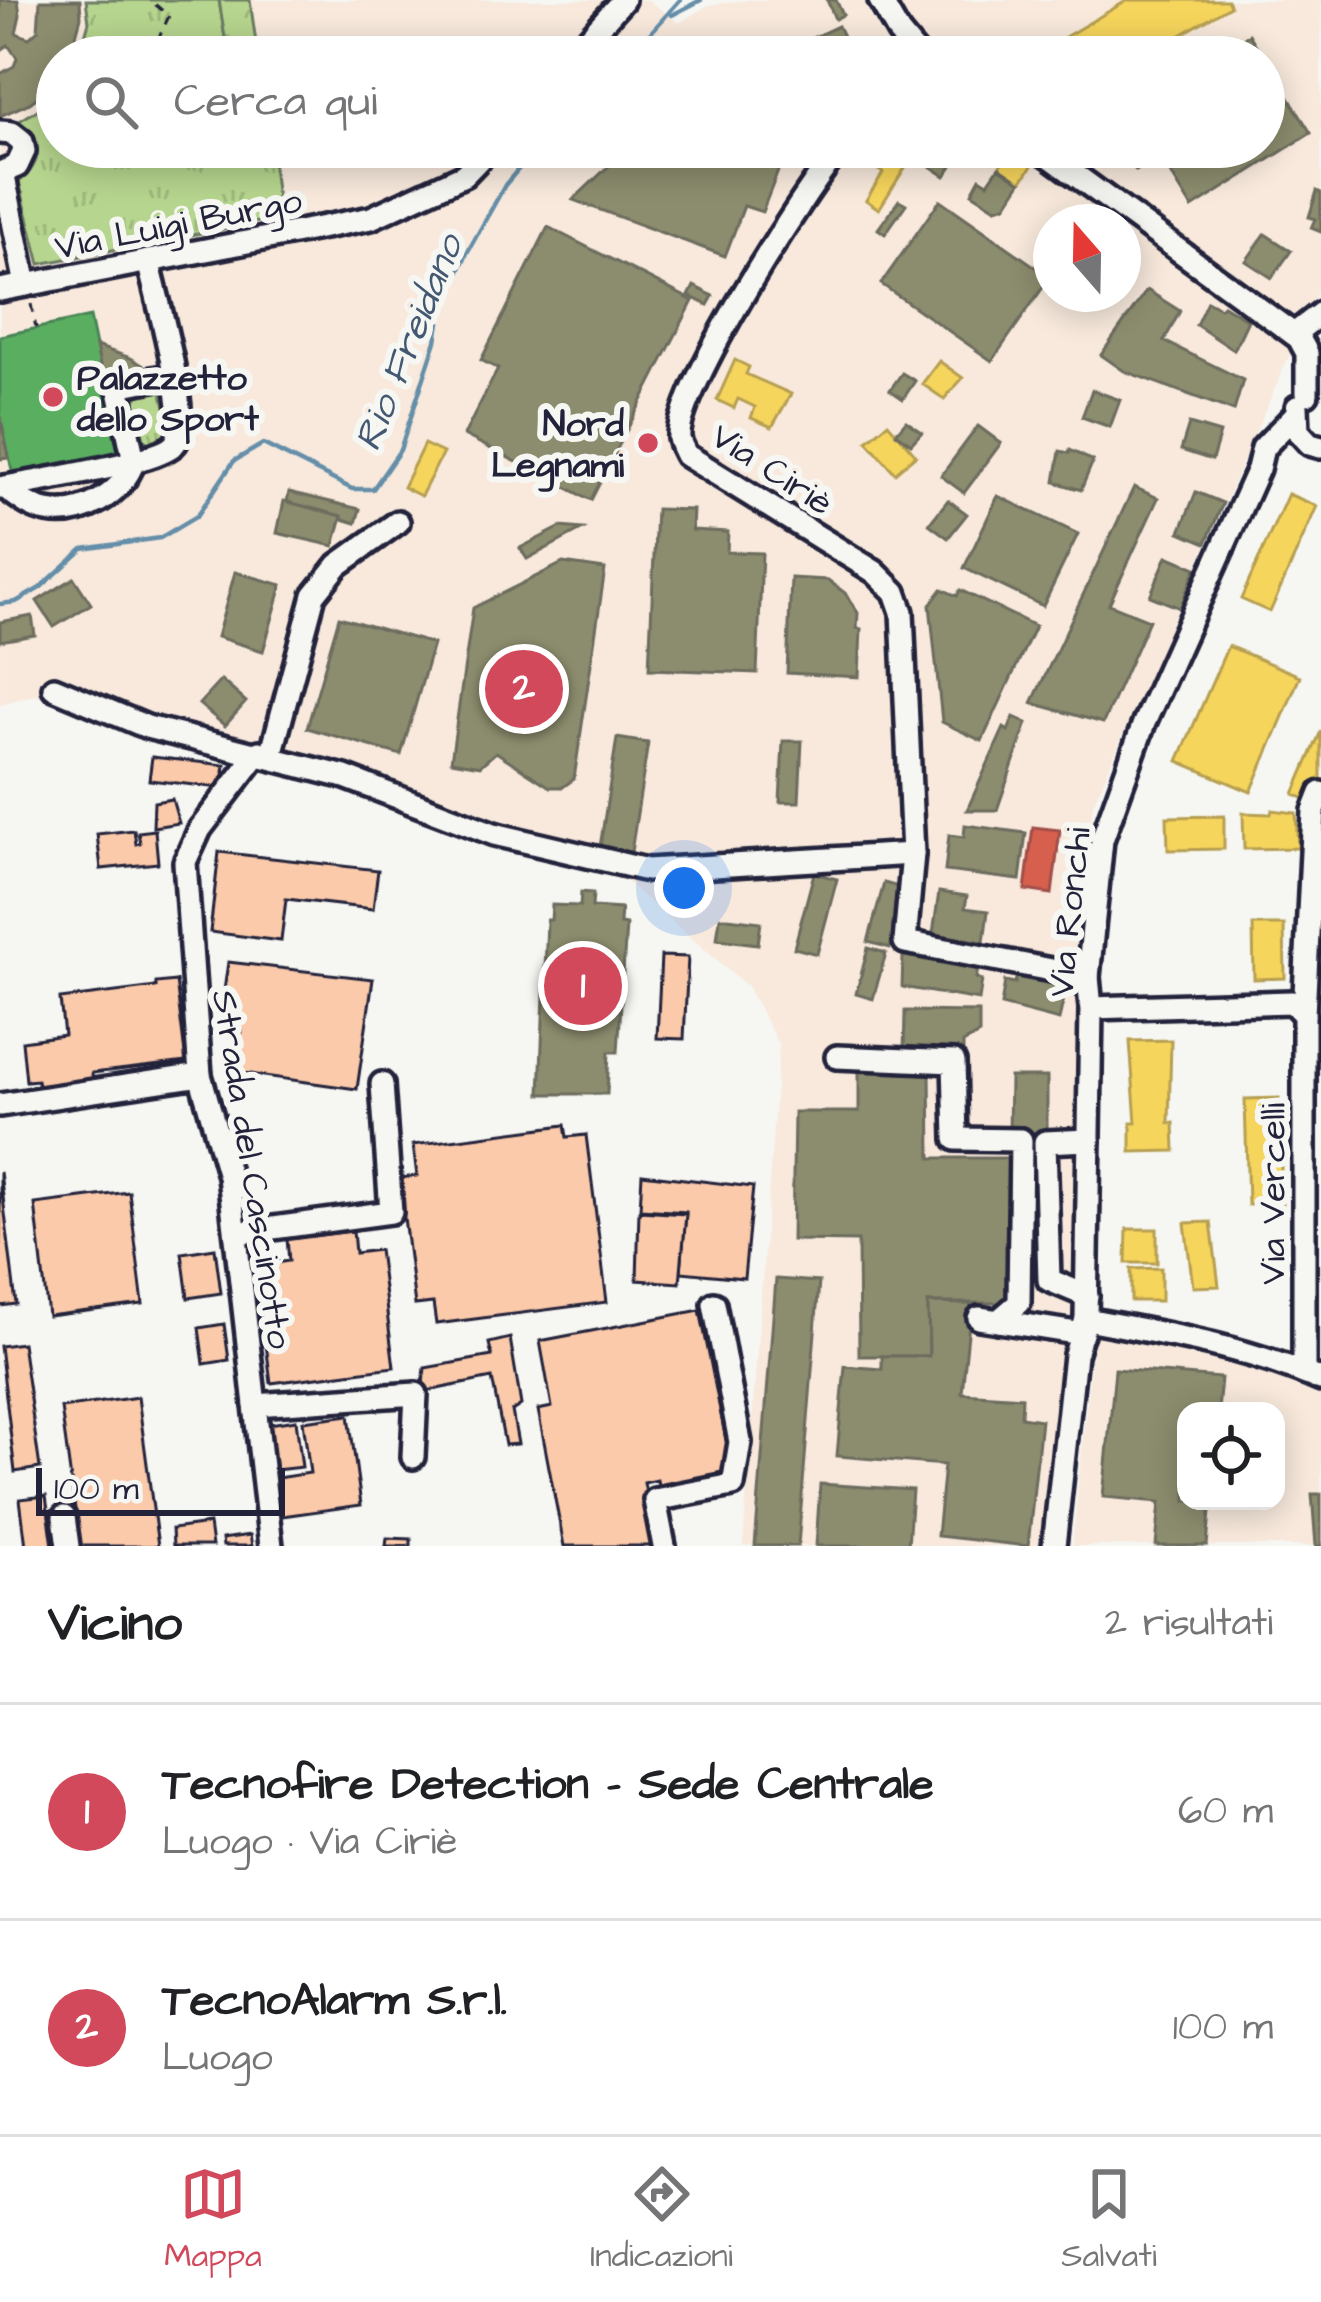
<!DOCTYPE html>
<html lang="it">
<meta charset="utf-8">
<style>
body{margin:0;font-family:"Architects Daughter",sans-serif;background:#f2f2f2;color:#202124}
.controls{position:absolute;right:36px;bottom:36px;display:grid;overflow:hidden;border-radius:24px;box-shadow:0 6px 30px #0003}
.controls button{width:108px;height:108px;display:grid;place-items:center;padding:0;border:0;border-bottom:3px solid #e0e0e0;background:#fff;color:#202124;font:60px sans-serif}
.compass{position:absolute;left:1033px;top:204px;width:108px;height:108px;border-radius:50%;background:#fff;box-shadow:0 6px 30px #0003;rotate:340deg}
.scale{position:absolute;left:36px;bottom:30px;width:249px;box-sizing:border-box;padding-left:12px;border:6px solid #22223b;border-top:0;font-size:33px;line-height:42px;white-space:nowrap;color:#22223b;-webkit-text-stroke:9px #f6f6f2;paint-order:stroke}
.you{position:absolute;left:684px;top:888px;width:42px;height:42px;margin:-30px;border:9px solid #fff;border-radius:50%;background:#1a73e8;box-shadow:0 0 0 18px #1a73e833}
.badge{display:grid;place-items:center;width:78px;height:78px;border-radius:50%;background:#d1495b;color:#fff;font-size:39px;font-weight:700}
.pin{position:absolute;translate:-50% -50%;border:6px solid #fff;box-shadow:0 3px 12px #0006}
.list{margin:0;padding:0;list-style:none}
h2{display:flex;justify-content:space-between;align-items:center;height:156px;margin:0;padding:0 48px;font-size:51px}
h2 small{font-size:39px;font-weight:400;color:#757577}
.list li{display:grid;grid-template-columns:78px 1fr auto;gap:36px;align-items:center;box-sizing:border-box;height:216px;padding:0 48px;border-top:3px solid #e0e0e0}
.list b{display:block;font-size:45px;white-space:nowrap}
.list p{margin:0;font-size:39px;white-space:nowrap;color:#757577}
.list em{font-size:39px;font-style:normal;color:#757577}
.icon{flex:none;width:66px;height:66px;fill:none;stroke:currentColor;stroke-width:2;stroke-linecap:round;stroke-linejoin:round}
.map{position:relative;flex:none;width:1321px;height:1546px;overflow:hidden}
.search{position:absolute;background:#fff;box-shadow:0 6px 30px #0003;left:36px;right:36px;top:36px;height:132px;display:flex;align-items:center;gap:30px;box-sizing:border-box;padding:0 42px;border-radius:66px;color:#757577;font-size:45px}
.sheet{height:588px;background:#fff}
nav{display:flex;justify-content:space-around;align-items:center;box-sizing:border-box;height:168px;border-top:3px solid #e0e0e0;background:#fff;font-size:33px;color:#757577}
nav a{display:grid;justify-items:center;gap:6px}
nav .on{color:#d1495b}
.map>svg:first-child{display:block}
.built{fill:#f8e9dc;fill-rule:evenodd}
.grass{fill:url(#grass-tufts);stroke:#6c7c64;stroke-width:3}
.forest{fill:url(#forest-crowns);stroke:#6c7c64;stroke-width:3}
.homes{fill:#f6d55c;stroke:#b69f52;stroke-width:3}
.shops{fill:#d6604d;stroke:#a04d48;stroke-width:3}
.public{fill:#5aae61;stroke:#498456;stroke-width:3}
.industry{fill:#8c8c6e;stroke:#6c6c5f;stroke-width:3}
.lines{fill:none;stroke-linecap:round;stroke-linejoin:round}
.stream{stroke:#658ea9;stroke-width:4.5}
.building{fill:#fbcaaa;stroke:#22223b;stroke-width:3}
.minor-casing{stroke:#22223b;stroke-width:30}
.path{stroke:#22223b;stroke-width:3;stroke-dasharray:9 9;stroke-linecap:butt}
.minor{stroke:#f6f6f2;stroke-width:21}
.poi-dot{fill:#d1495b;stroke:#f6f6f2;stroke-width:4.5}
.labels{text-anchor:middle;stroke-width:12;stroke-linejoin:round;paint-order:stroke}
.street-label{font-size:36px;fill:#22223b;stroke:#f6f6f2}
.poi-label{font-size:36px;font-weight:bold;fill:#22223b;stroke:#f6f6f2;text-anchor:start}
.water-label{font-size:39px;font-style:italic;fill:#435872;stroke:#f6f6f2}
</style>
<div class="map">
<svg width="1321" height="1546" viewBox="0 0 1321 1546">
<defs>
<pattern id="grass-tufts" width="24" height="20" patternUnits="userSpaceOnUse" patternTransform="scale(3)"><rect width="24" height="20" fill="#b6d58e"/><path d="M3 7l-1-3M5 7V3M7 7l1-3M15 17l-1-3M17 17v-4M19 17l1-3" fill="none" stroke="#9cb77b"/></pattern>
<pattern id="forest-crowns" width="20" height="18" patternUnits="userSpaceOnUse" patternTransform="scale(3)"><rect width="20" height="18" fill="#b6d58e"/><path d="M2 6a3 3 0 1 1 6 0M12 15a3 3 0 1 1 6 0" fill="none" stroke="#9cb77b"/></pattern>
</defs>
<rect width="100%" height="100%" fill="#f6f6f2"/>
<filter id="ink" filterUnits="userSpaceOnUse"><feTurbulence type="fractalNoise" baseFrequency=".00833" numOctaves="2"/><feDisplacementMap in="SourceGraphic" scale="24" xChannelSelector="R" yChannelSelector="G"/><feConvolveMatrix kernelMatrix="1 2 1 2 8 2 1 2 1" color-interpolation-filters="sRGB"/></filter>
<g filter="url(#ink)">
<g class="built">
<path d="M0 0H648L679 23 709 5 748 0H1321V283L1093 804 1077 932 1075 1304 1039 1546H743L779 1045 747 986 608 866 339 782 113 726 86 707 65 700 35 695 0 704ZM57 57H1264V147H57ZM1051 222H1123V294H1051Z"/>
<path d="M1094 1333 1179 1345 1245 1365 1321 1396V1546H1072ZM1186 1411H1276V1501H1186Z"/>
</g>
<g class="grass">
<path d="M86 0H219L228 57H79L89 22Z"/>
<path d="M57 92V147H271L279 218 40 264 19 182C42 164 46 137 16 123L44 106Z"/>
<path d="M142 386 161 390 171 433 170 438 153 447 144 439 135 401Z"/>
</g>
<path class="forest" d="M219 0H250L258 57H228Z"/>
<g class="homes">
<path d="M1128 0H1227L1230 6 1143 57H1031Z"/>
<path d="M887 147H933L924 162 913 155 879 209 866 200 883 173 874 167Z"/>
<path d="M968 147H996L987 160Z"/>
<path d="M1012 148 1034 163 1021 182 999 167Z"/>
<path d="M735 360 749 367 746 374 791 394 772 427 751 418 755 407 738 399 734 408 717 400Z"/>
<path d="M939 361 963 378 944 399 922 384Z"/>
<path d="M888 423 916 455 895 473 867 441Z"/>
<path d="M424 444 443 453 421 496 403 487Z"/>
<path d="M1288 494 1317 506 1270 612 1241 599Z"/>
<path d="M1228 646 1300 676 1251 792 1178 761Z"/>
<path d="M1321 731V786L1314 803 1294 794Z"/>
<path d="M1272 810 1296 813 1298 848 1244 849 1243 813 1271 814Z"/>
<path d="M1224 816V849L1168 850 1167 817Z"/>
<path d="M1253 925H1284L1285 978 1254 979Z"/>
<path d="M1171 1040 1169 1123H1174L1175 1151 1131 1152V1123H1136L1130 1041Z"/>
<path d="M1279 1098 1282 1204 1248 1205 1245 1099Z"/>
<path d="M1211 1222 1219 1286 1193 1287 1185 1223Z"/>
<path d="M1127 1229H1157V1263H1126Z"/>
<path d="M1161 1268V1301H1131V1269Z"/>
</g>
<path class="shops" d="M1033 827 1060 830 1052 894 1025 890Z"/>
<path class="public" d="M90 317 118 453 13 475 0 415V336Z"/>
<g class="industry">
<path d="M0 0H18L20 15 16 33 29 38 38 30 40 0H80L81 17 70 57H57V82L30 103 0 116V74L14 66 17 58 8 45 0 51Z"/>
<path d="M827 0H836L843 15 835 19Z"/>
<path d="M838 26 853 57H771Z"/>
<path d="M1249 34 1263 57H1212Z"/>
<path d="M1264 58 1311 133 1192 208 1160 156 1136 171 1121 147H1264Z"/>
<path d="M629 147H744L782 161 762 212 744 206 725 256 573 200Z"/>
<path d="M933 147H965L945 176 924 162Z"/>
<path d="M999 167 1021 182 1006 205 996 208 972 193 980 178 988 183Z"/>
<path d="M1317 191 1321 193V232L1311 228 1315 219 1309 217Z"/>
<path d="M899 200 906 204 885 234 878 229Z"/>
<path d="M940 200 1050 277 992 361 881 284Z"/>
<path d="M548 227 693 301 591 500 464 435 498 369 481 360Z"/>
<path d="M1265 234 1291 251 1272 278 1246 261Z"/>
<path d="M694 286 713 296 708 305 689 296Z"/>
<path d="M1147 290 1180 311 1164 341 1243 380 1234 411 1124 371 1101 355Z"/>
<path d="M1207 301 1220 308 1223 305 1248 320 1234 350 1196 325Z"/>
<path d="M96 346 131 358 149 369 103 379Z"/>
<path d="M902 373 915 381 903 399 890 390Z"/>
<path d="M1092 390 1120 400 1110 427 1082 417Z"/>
<path d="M0 415 9 458 0 459Z"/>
<path d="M906 421 922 432 911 444 896 433Z"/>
<path d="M1189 424 1220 433 1212 460 1181 450Z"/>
<path d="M978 426 1001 443 964 493 941 476Z"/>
<path d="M1070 450 1093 461 1081 490 1055 482 1060 451 1069 453Z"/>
<path d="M1134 487 1158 498 1109 604 1149 620 1103 723 1032 703Z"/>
<path d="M289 492 360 509 356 523 287 502Z"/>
<path d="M1196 492 1223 503 1206 543 1180 532Z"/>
<path d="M998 496 1078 534 1043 606 964 568Z"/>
<path d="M948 500 967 514 948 538 929 524Z"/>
<path d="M284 501 342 516 334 546 277 533Z"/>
<path d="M656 509 693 510 692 530 728 532 727 552 762 553 757 673 649 669Z"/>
<path d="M561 527 583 529 527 559 520 548Z"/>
<path d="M1167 556 1196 568 1180 608 1150 596Z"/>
<path d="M563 563 605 569 574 779 563 787H550L496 752 480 766 451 761 473 608Z"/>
<path d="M235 572 282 585 263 651 217 637Z"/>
<path d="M74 578 91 604 54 627 37 601Z"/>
<path d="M791 578 828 580 845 593 858 613 857 628 861 629 859 677 787 673Z"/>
<path d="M942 589 957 596 960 590 1035 626 982 741 942 722 930 605Z"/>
<path d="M32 616 35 635 0 641V622Z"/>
<path d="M339 617 433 644 401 755 307 728Z"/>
<path d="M221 680 246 702 225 726 199 704Z"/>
<path d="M1014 717 1027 723 997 810H967L1004 728 1008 731Z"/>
<path d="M617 738 648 743 631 852 600 847Z"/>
<path d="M783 741H802L799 802H780Z"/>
<path d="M965 825 1026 833 1020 880 945 871 949 835 964 837Z"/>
<path d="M814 873 837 879 817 954 794 948Z"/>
<path d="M884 883 906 889 890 948 868 942Z"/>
<path d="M581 892 593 893 592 907 621 909 620 924 626 925 618 1052H609L607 1094H540L547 920H551L552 905 580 906Z"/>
<path d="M939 892 967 896 965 908 988 911 984 942 933 934Z"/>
<path d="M720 917 761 922 758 944 717 939Z"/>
<path d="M868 948 886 953 873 999 856 994Z"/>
<path d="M903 956 979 966 976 978 982 980 979 1000 902 987Z"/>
<path d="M1018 970 1066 987 1059 1020 1001 1005 1005 981 1015 983Z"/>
<path d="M905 1011 979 1012V1034L963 1043V1054L904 1053Z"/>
<path d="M859 1068 930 1070 931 1158H1011L1009 1303H928L929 1356H859L858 1241 792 1240 794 1112H859Z"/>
<path d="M1010 1077H1047V1133H1009Z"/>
<path d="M776 1279 819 1282 798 1546H755Z"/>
<path d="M928 1303 971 1304 962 1393 1022 1397 1021 1417 1041 1420 1028 1546 937 1536 944 1465 837 1456 845 1366 882 1369V1356H929Z"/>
<path d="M1115 1369 1221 1378 1218 1411H1186V1501H1211L1207 1546H1156L1160 1502 1103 1497Z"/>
<path d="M820 1484 912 1490 908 1546H816Z"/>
<path d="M1312 1494H1321V1546H1316Z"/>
</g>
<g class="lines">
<g class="stream">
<path d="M672 15 701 0"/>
<path d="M629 57 680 0"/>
<path d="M0 604 16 602 40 588 83 549 160 538 197 516 234 461 263 444 352 489H373L400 450 436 341 441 310 467 253 505 185 537 147"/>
</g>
</g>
<g class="building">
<path d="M152 757 225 765 222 788 149 780Z"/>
<path d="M172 799 179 823 153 827 154 802Z"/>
<path d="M134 830 136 844 140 843 138 832 155 830 158 863 101 869 97 834Z"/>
<path d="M219 852 378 870 373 909 286 899 281 941 210 932Z"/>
<path d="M661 956 688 957 684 1039 657 1038Z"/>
<path d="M228 962 373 979 357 1089 236 1072 242 1030 238 1029 237 1037 221 1035 223 1027H219Z"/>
<path d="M176 981 186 1062 92 1073 93 1084 39 1091 37 1080 26 1081 22 1041 64 1035 60 999 156 987V983Z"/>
<path d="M565 1125 567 1137 586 1135 607 1302 436 1324 433 1303 415 1305 399 1178 417 1176 413 1145Z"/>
<path d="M0 1172 16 1304 0 1306Z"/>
<path d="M642 1174 753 1187 744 1278 681 1272 686 1212 640 1209Z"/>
<path d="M129 1192 143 1304 48 1316 35 1204Z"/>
<path d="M639 1211 686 1214 680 1283 637 1280Z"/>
<path d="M353 1231 355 1253 379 1250 394 1367 271 1383 256 1266 289 1261 287 1239Z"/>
<path d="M215 1248 221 1293 188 1298 182 1253Z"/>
<path d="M700 1310 732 1470 658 1485 657 1480 644 1483 657 1546H564L538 1410 552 1407 540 1341Z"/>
<path d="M224 1324 229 1360 204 1364 199 1328Z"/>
<path d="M510 1338 521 1405 512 1411 518 1444 505 1445 492 1378 422 1392 425 1368 492 1356 489 1343Z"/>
<path d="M22 1343 40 1468 15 1472 0 1346Z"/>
<path d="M138 1397 158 1546H80L61 1408Z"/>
<path d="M349 1415 361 1505 282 1516 277 1478 310 1473 303 1421Z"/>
<path d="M296 1420 302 1467 275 1470 269 1424Z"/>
<path d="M46 1496 53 1546H26L20 1499Z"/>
<path d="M209 1524 212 1546H173L172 1529Z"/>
<path d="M250 1535 252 1546H223L222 1539Z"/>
<path d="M387 1538 411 1539V1546H386Z"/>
</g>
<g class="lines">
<g class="minor-casing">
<g id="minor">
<path d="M880 0 899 33 919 57"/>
<path d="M572 57 623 0"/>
<path d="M0 132 12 133 22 141 24 151 17 166 0 173"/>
<path d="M841 147C807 187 675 392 679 438 680 444 684 450 686 455L875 572 895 592 902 612 913 854 905 942 1088 977"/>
<path d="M1037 147 1299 338 1307 353V394"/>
<path d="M3 172 26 285"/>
<path d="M0 290 371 218 464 175 491 147"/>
<path d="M1294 334 1321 313"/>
<path d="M1297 407 1298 431 1310 444 1321 447"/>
<path d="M4 487C18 497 30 508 47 511 82 518 122 494 134 461L118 386 173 375"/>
<path d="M0 488C30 482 165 462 176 442 191 417 156 294 148 261"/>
<path d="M54 688 147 727 345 777 494 834 647 870 913 854"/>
<path d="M259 752 200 829 185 862 200 1075 229 1176 271 1546"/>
<path d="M271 755 314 595 338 565 398 522"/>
<path d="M1091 1008 1292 1002 1304 1015V1373"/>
<path d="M1304 1015 1314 811 1321 793"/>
<path d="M837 1057 954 1062 956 1139 1021 1140 1019 1303 998 1321"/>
<path d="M0 1105 200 1075"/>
<path d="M236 1233 391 1212 382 1084"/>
<path d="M1087 1296 1049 1280 1045 1142 1089 1140"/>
<path d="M979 1318 1082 1334"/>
<path d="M1086 1319C1167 1334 1245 1347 1321 1380"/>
<path d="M255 1405 416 1394 413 1457"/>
<path d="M64 1517 68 1546"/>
<path d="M664 1546 655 1500 733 1485 740 1442 714 1304"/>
<path d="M1054 1546 1075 1355 1086 1319 1091 1008 1088 977 1102 840 1144 723 1258 469 1263 448 1295 415"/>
</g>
</g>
<g class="path">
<path d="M150 57 169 16 150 0"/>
<path d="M102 162 109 147"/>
<path d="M31 304 36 328"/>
</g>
<use href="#minor" class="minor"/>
</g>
</g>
<g class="poi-dot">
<circle cx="53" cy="397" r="12"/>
<circle cx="648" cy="443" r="12"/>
</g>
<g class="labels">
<g class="street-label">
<text transform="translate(178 222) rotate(-11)" y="13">Via Luigi Burgo</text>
<text transform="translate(773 468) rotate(33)" y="13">Via Ciriè</text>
<text transform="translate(1068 912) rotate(-84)" y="13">Via Ronchi</text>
<text transform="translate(254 1169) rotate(81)" y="13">Strada del Cascinotto</text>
<text transform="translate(1271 1194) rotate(-90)" y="13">Via Vercelli</text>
</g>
<g class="poi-label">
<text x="77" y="389">Palazzetto<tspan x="77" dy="41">dello Sport</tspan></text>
<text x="624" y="435" text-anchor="end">Nord<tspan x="624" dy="41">Legnami</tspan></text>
</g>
<g class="water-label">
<text transform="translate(407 342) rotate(-68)" y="14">Rio Freidano</text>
</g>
</g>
</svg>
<div class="controls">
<button><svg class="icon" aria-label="locate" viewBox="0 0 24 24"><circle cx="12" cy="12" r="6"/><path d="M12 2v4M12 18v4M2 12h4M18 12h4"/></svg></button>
</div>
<svg class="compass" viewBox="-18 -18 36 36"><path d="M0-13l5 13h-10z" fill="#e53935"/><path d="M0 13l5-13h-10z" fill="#757577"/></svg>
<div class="scale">100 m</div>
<div class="you"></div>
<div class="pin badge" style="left:583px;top:986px">1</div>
<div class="pin badge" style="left:524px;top:689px">2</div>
<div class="search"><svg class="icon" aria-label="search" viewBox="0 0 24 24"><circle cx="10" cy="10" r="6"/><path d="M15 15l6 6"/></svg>Cerca qui</div>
</div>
<section class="sheet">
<h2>Vicino<small>2 risultati</small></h2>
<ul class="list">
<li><span class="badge">1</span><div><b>Tecnofire Detection - Sede Centrale</b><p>Luogo · Via Ciriè</p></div><em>60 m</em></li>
<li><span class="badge">2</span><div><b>TecnoAlarm S.r.l.</b><p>Luogo</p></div><em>100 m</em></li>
</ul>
</section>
<nav>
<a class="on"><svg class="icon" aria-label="map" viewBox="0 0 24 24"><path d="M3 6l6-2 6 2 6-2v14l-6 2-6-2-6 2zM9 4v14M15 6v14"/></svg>Mappa</a>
<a><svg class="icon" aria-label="directions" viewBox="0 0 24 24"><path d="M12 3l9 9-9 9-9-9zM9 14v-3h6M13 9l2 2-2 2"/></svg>Indicazioni</a>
<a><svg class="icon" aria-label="saved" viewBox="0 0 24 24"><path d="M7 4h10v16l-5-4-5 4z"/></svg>Salvati</a>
</nav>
